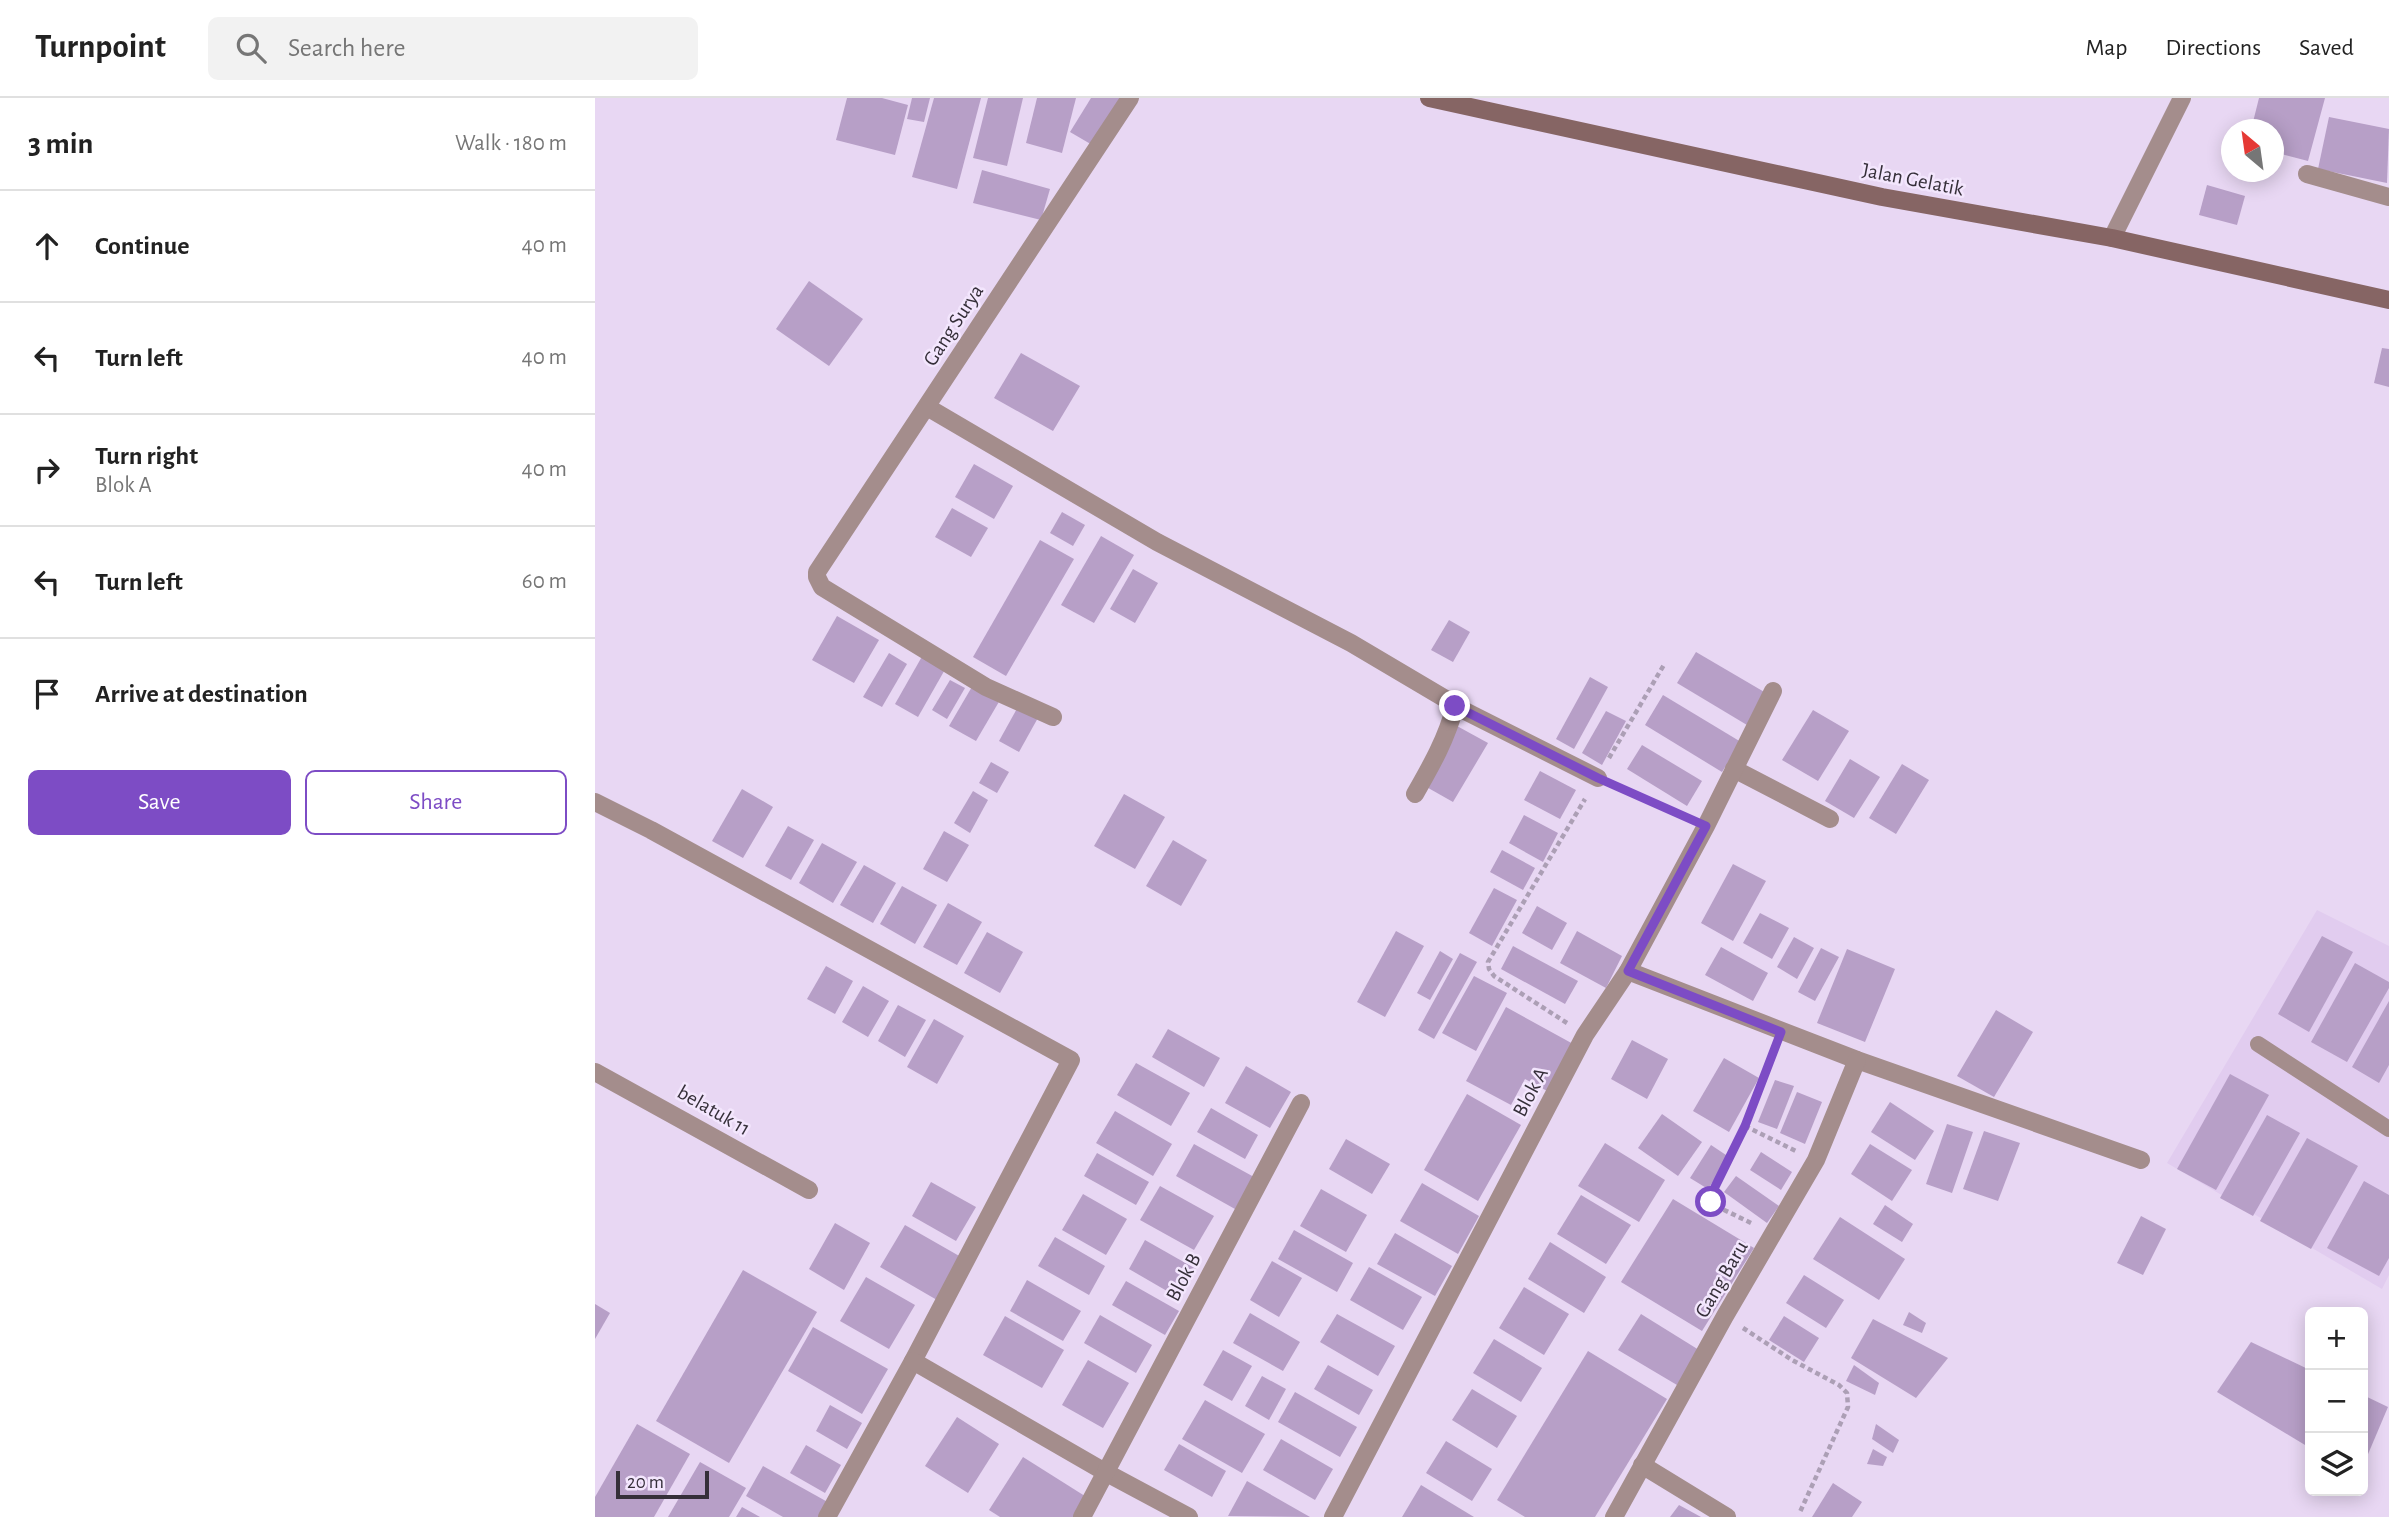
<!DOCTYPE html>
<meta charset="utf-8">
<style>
body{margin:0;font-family:"Alegreya Sans",sans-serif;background:#f2f2f2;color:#222}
.controls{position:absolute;right:21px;bottom:21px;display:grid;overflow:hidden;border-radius:10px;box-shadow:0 4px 18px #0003}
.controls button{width:63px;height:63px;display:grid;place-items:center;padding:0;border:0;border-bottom:2px solid #e0e0e0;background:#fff;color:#222;font:35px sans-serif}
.compass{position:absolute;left:1626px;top:21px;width:63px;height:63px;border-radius:50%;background:#fff;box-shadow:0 4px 18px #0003;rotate:331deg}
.scale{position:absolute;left:21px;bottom:18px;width:93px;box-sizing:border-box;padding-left:7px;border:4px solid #352f39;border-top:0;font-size:19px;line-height:24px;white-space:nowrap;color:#352f39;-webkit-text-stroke:5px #f3e6fd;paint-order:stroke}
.stop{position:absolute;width:21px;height:21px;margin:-16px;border:5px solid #7d4cc5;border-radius:50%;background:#fff}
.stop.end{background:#7d4cc5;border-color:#fff;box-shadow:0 2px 7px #0008}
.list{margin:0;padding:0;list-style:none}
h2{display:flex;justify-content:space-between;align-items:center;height:91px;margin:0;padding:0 28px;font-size:30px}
h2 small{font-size:23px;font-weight:400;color:#767676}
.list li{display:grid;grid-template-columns:46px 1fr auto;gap:21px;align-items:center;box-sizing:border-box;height:112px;padding:0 28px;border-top:2px solid #e0e0e0}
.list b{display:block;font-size:26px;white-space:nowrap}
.list p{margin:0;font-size:23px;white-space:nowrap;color:#767676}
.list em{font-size:23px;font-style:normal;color:#767676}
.actions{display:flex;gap:14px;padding:21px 28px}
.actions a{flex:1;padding:16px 0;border:2px solid #7d4cc5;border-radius:10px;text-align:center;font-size:24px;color:#7d4cc5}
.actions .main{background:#7d4cc5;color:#fff}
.icon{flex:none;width:38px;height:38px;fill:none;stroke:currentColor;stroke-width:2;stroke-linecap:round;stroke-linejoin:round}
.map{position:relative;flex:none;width:1794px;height:1419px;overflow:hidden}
header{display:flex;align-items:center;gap:42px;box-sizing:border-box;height:98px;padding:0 35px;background:#fff;border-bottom:2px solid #e0e0e0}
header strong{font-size:33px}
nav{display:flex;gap:38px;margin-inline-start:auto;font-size:24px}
.search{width:490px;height:63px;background:#f2f2f2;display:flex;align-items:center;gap:18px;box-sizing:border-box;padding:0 24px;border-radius:10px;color:#767676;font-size:26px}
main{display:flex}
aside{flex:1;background:#fff}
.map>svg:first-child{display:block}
.built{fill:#e1ccef}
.building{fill:#b79fc7}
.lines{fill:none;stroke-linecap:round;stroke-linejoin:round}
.path{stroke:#ac9fb5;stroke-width:4.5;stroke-dasharray:5 3.5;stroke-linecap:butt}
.lane{stroke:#a48d8c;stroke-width:16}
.street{stroke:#a48d8c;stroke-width:18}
.secondary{stroke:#866564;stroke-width:18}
.route{stroke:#7d4cc5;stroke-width:9}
.labels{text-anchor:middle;stroke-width:5;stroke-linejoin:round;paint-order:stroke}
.street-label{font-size:21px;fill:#352f39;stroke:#f3e6fd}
</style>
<header>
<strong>Turnpoint</strong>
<div class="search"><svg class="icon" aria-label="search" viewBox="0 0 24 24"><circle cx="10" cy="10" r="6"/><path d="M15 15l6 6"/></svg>Search here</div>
<nav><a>Map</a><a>Directions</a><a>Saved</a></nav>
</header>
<main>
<aside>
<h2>3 min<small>Walk · 180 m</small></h2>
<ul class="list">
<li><svg class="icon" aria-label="ahead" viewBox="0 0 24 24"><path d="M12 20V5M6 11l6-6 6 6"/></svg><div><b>Continue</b></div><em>40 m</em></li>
<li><svg class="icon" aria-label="left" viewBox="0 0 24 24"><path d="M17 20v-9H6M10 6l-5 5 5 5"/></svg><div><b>Turn left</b></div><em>40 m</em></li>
<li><svg class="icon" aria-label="right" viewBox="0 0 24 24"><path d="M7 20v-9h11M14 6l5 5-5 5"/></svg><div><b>Turn right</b><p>Blok A</p></div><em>40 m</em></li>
<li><svg class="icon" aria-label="left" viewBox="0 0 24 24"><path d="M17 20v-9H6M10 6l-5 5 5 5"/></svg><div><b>Turn left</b></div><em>60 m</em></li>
<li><svg class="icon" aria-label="arrive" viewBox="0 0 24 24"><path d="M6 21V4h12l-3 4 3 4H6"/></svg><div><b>Arrive at destination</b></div></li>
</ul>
<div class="actions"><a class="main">Save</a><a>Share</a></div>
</aside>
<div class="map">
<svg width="1794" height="1419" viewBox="0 0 1794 1419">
<rect width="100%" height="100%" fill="#e8d7f3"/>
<path class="built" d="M1722 812 1794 848V1177L1787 1191 1572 1065Z"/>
<g class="building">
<path d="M252 0H287L313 7 300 57 241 42Z"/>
<path d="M317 0H335L329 24 312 21Z"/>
<path d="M339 0H386L362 91 317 79Z"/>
<path d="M393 0H428L412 68 378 60Z"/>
<path d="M442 0H481L467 55 431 45Z"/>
<path d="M496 0H528L499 48 475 34Z"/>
<path d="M1664 0H1730L1713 63 1678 54V32H1656Z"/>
<path d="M1734 19 1794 31 1792 85 1723 71Z"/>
<path d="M387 72 455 91 446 122 378 105Z"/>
<path d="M1612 87 1650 98 1642 127 1604 117Z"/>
<path d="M214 183 268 221 234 268 181 231Z"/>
<path d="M1787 250 1794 251V289L1779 285Z"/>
<path d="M426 255 485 288 458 333 399 300Z"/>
<path d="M379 366 418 388 399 421 360 399Z"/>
<path d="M357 410 393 430 376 459 340 439Z"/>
<path d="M467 414 490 427 478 448 455 435Z"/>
<path d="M506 438 539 457 499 525 466 507Z"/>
<path d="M445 442 479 461 411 578 378 559Z"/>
<path d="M538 471 563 485 540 525 515 511Z"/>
<path d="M242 518 284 542 259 585 217 562Z"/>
<path d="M854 522 875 534 858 564 836 552Z"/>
<path d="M1101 554 1171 595 1152 627 1082 585Z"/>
<path d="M294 555 312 566 287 609 268 599Z"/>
<path d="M329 555 352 568 323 619 300 606Z"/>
<path d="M995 579 1013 589 979 651 961 641Z"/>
<path d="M355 582 370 590 352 621 337 612Z"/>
<path d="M378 587 405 602 381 643 354 628Z"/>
<path d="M1068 597 1146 644 1127 674 1050 627Z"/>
<path d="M424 607 444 618 424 654 404 643Z"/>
<path d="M1218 612 1254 633 1223 683 1187 662Z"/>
<path d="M1011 613 1031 623 1007 667 987 655Z"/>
<path d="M862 628 893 645 858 704 828 687Z"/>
<path d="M1047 647 1107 683 1092 708 1032 671Z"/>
<path d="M1255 661 1285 679 1259 720 1230 703Z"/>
<path d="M396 664 414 674 402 695 384 685Z"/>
<path d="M1307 666 1334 682 1301 736 1274 720Z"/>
<path d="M945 673 981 692 965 721 929 702Z"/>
<path d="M147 691 178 709 148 760 117 743Z"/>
<path d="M378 693 393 702 375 735 359 725Z"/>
<path d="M529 696 570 719 540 771 499 748Z"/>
<path d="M929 717 963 735 948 764 914 745Z"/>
<path d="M193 728 219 742 196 782 170 768Z"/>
<path d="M349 733 374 747 352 784 328 771Z"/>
<path d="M578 742 612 762 586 808 551 788Z"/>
<path d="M227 745 262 764 238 805 204 785Z"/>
<path d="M907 752 940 770 928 792 895 774Z"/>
<path d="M1138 766 1171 783 1138 843 1106 825Z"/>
<path d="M269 767 301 785 278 825 245 807Z"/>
<path d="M307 788 342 807 320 846 285 826Z"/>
<path d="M899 790 922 802 897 848 874 835Z"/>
<path d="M353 805 387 824 362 867 328 849Z"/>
<path d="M942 808 972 825 957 852 927 835Z"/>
<path d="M1165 815 1194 830 1177 861 1148 845Z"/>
<path d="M801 833 829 848 790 919 762 904Z"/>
<path d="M982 833 1027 858 1011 890 965 865Z"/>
<path d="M392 834 428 854 405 895 369 875Z"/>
<path d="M1727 838 1758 854 1714 934 1683 916Z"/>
<path d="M1199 839 1219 850 1202 881 1182 869Z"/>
<path d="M918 848 983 883 970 906 906 871Z"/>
<path d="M1126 849 1173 875 1158 903 1110 877Z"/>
<path d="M1226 850 1244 859 1220 903 1203 894Z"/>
<path d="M1252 851 1300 871 1270 944 1222 925Z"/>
<path d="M845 853 858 861 835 902 822 895Z"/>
<path d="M865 855 882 864 839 941 823 932Z"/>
<path d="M1760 865 1794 884V890L1752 964 1716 944Z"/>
<path d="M231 868 258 883 240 916 212 901Z"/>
<path d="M879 878 912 895 881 953 847 935Z"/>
<path d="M268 888 294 903 273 939 247 924Z"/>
<path d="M1794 903V967L1784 985 1757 969Z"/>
<path d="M303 907 331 922 310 959 283 943Z"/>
<path d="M911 909 980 947 954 994 930 981 916 1007 871 983Z"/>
<path d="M1401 912 1438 934 1399 999 1362 978Z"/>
<path d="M339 921 369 938 342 986 312 969Z"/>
<path d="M573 931 625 960 609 989 557 959Z"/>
<path d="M1037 942 1073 961 1052 1001 1016 981Z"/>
<path d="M1129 960 1164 980 1134 1034 1098 1013Z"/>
<path d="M541 965 595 995 576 1028 522 997Z"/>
<path d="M651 968 696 994 675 1030 630 1005Z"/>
<path d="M1635 976 1674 997 1621 1092 1582 1071Z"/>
<path d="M1180 982 1199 988 1182 1031 1163 1024Z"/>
<path d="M1202 994 1227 1004 1210 1046 1185 1035Z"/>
<path d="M872 996 926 1027 883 1103 829 1072Z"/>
<path d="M1295 1004 1339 1033 1320 1062 1276 1034Z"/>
<path d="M616 1010 663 1037 650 1061 602 1034Z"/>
<path d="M520 1013 577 1046 558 1078 501 1045Z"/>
<path d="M1067 1016 1107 1044 1083 1078 1043 1050Z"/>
<path d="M1672 1017 1705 1035 1658 1118 1625 1100Z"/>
<path d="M1352 1026 1378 1034 1357 1095 1331 1086Z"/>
<path d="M1389 1033 1425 1045 1403 1103 1368 1091Z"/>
<path d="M1712 1040 1763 1068 1716 1151 1665 1123Z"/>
<path d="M751 1041 795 1066 777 1096 734 1071Z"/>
<path d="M1010 1045 1070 1082 1044 1124 983 1088Z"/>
<path d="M599 1046 659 1079 640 1111 581 1078Z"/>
<path d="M1275 1046 1317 1072 1297 1103 1256 1076Z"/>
<path d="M1116 1047 1134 1059 1113 1091 1095 1080Z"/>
<path d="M1166 1054 1197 1074 1186 1092 1155 1072Z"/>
<path d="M502 1055 554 1084 541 1107 489 1078Z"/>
<path d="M1141 1078 1184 1108 1172 1125 1129 1094Z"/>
<path d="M1769 1083 1794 1097V1160L1784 1178 1732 1150Z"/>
<path d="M336 1084 381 1109 361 1143 317 1118Z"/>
<path d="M827 1085 884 1118 863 1156 805 1123Z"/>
<path d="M565 1088 619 1118 599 1152 545 1122Z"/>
<path d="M726 1091 772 1117 751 1154 705 1128Z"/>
<path d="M488 1096 532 1121 511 1157 467 1132Z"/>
<path d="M986 1097 1036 1127 1011 1166 962 1136Z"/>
<path d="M1078 1101 1159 1150 1107 1233 1026 1184Z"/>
<path d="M1290 1107 1318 1126 1307 1144 1278 1126Z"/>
<path d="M1546 1118 1571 1131 1548 1177 1522 1165Z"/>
<path d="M1245 1119 1310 1161 1284 1202 1218 1161Z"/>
<path d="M240 1125 275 1145 249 1192 214 1171Z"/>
<path d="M310 1127 366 1159 342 1202 285 1169Z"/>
<path d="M699 1132 758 1165 742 1194 683 1161Z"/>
<path d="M800 1135 857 1168 840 1198 782 1166Z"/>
<path d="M460 1139 510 1168 494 1197 443 1168Z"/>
<path d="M550 1142 601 1171 584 1200 534 1171Z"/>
<path d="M955 1144 1011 1179 989 1215 933 1181Z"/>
<path d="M677 1163 707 1180 684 1219 655 1202Z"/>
<path d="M774 1169 827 1199 808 1232 755 1202Z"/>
<path d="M148 1172 222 1214 134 1365 61 1323Z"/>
<path d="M1209 1177 1249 1202 1231 1230 1191 1205Z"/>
<path d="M271 1179 320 1207 294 1251 245 1223Z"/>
<path d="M432 1182 486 1213 468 1243 415 1213Z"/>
<path d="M531 1183 584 1213 570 1237 517 1207Z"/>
<path d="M929 1189 974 1216 949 1257 904 1230Z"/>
<path d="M0 1206 15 1215 0 1241Z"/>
<path d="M1314 1214 1331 1225 1327 1235 1308 1227Z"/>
<path d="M655 1215 705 1244 688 1273 638 1245Z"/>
<path d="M742 1216 800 1248 783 1278 725 1244Z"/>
<path d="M1046 1216 1104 1252 1082 1287 1023 1252Z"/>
<path d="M505 1217 557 1247 541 1275 489 1245Z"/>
<path d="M410 1218 469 1252 447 1290 388 1257Z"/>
<path d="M1189 1218 1224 1240 1209 1264 1174 1242Z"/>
<path d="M1278 1221 1353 1260 1321 1300 1256 1260Z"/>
<path d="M218 1229 293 1271 267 1316 193 1273Z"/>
<path d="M899 1241 947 1270 926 1304 878 1275Z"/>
<path d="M1656 1244 1715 1272V1350L1622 1294Z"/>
<path d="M628 1252 657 1268 637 1303 608 1287Z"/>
<path d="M993 1253 1072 1301 1000 1419H930L902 1402Z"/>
<path d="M493 1262 534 1285 508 1330 467 1307Z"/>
<path d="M733 1267 778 1292 764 1317 719 1291Z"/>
<path d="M1259 1267 1284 1285 1280 1297 1251 1283Z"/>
<path d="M667 1278 691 1291 674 1322 650 1308Z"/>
<path d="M877 1291 922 1318 902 1350 857 1322Z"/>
<path d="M700 1294 762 1329 745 1359 683 1324Z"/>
<path d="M1768 1297 1793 1309 1768 1368Z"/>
<path d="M610 1302 670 1336 647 1375 587 1341Z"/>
<path d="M235 1307 267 1325 252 1351 221 1333Z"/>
<path d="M362 1319 404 1346 373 1395 330 1368Z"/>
<path d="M42 1326 95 1356 59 1419H0V1399Z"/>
<path d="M1281 1326 1304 1342 1298 1355 1277 1341Z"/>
<path d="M686 1341 738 1371 720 1402 668 1372Z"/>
<path d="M851 1343 897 1371 877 1403 831 1375Z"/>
<path d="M584 1346 631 1373 617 1399 569 1372Z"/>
<path d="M211 1347 246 1367 230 1395 195 1375Z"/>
<path d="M1278 1351 1292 1359 1288 1368 1272 1366Z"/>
<path d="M428 1359 493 1400 481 1419H405L394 1412Z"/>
<path d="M105 1364 151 1390 134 1419H73Z"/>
<path d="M168 1368 238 1407 230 1419H188L151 1398Z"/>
<path d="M652 1383 715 1419 633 1418Z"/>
<path d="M1238 1385 1267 1404 1257 1419H1217Z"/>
<path d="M826 1387 879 1419H807Z"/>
<path d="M1084 1407 1106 1419H1075Z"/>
<path d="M147 1409 165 1419H141Z"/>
</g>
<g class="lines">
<g class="path">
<path d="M1014 660 1070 565"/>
<path d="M1022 688 1091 719"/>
<path d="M972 925 899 878 894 871 893 864 990 701"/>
<path d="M1150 1028 1201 1053"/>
<path d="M1156 1125 1121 1108 1115 1099 1150 1028 1178 955"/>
<path d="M1148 1230 1197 1262 1244 1287 1252 1295 1253 1309 1205 1414"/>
</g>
<path class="lane" d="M1663 946 1794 1031"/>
<g class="street">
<path d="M1712 76 1794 99"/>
<path d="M1517 140 1587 0"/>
<path d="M332 309 562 444 756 545 854 603 860 608C852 640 836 668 820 696"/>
<path d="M860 608 1003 680"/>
<path d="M458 619 391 589 227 489 222 479V474L535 0"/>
<path d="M1139 671 1235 721"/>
<path d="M0 704 56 732 476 962 318 1263 232 1419"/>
<path d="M1033 873 1262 962 1546 1062"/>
<path d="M0 974 214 1092"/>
<path d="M318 1263 510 1374 594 1419"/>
<path d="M1047 1367 1132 1419"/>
<path d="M487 1419 706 1005"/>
<path d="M738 1419 990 937 1033 873 1111 728 1178 593"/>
<path d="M1019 1419 1130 1218 1221 1062 1262 962"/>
</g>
<path class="secondary" d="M834 0 1287 99 1517 140 1794 202"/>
</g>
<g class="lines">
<path class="route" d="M860 608 1003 680 1111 728 1033 873 1186 934 1150 1028 1115 1099 1116 1104"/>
</g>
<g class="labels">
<g class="street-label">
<text transform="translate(1318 81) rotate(11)" y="7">Jalan Gelatik</text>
<text transform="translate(358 227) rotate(-57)" y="7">Gang Surya</text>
<text transform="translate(935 994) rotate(-62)" y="7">Blok A</text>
<text transform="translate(119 1012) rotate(30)" y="7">belatuk 11</text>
<text transform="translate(588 1179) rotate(-62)" y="7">Blok B</text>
<text transform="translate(1126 1181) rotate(-60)" y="7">Gang Baru</text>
</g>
</g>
</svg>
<div class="controls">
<button>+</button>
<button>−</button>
<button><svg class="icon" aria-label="layers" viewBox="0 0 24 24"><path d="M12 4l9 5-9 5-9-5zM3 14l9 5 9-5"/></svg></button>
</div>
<svg class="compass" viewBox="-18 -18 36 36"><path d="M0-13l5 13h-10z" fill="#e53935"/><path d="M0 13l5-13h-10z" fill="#767676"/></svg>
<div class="scale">20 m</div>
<div class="stop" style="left:1116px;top:1104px"></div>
<div class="stop end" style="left:860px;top:608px"></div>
</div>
</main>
